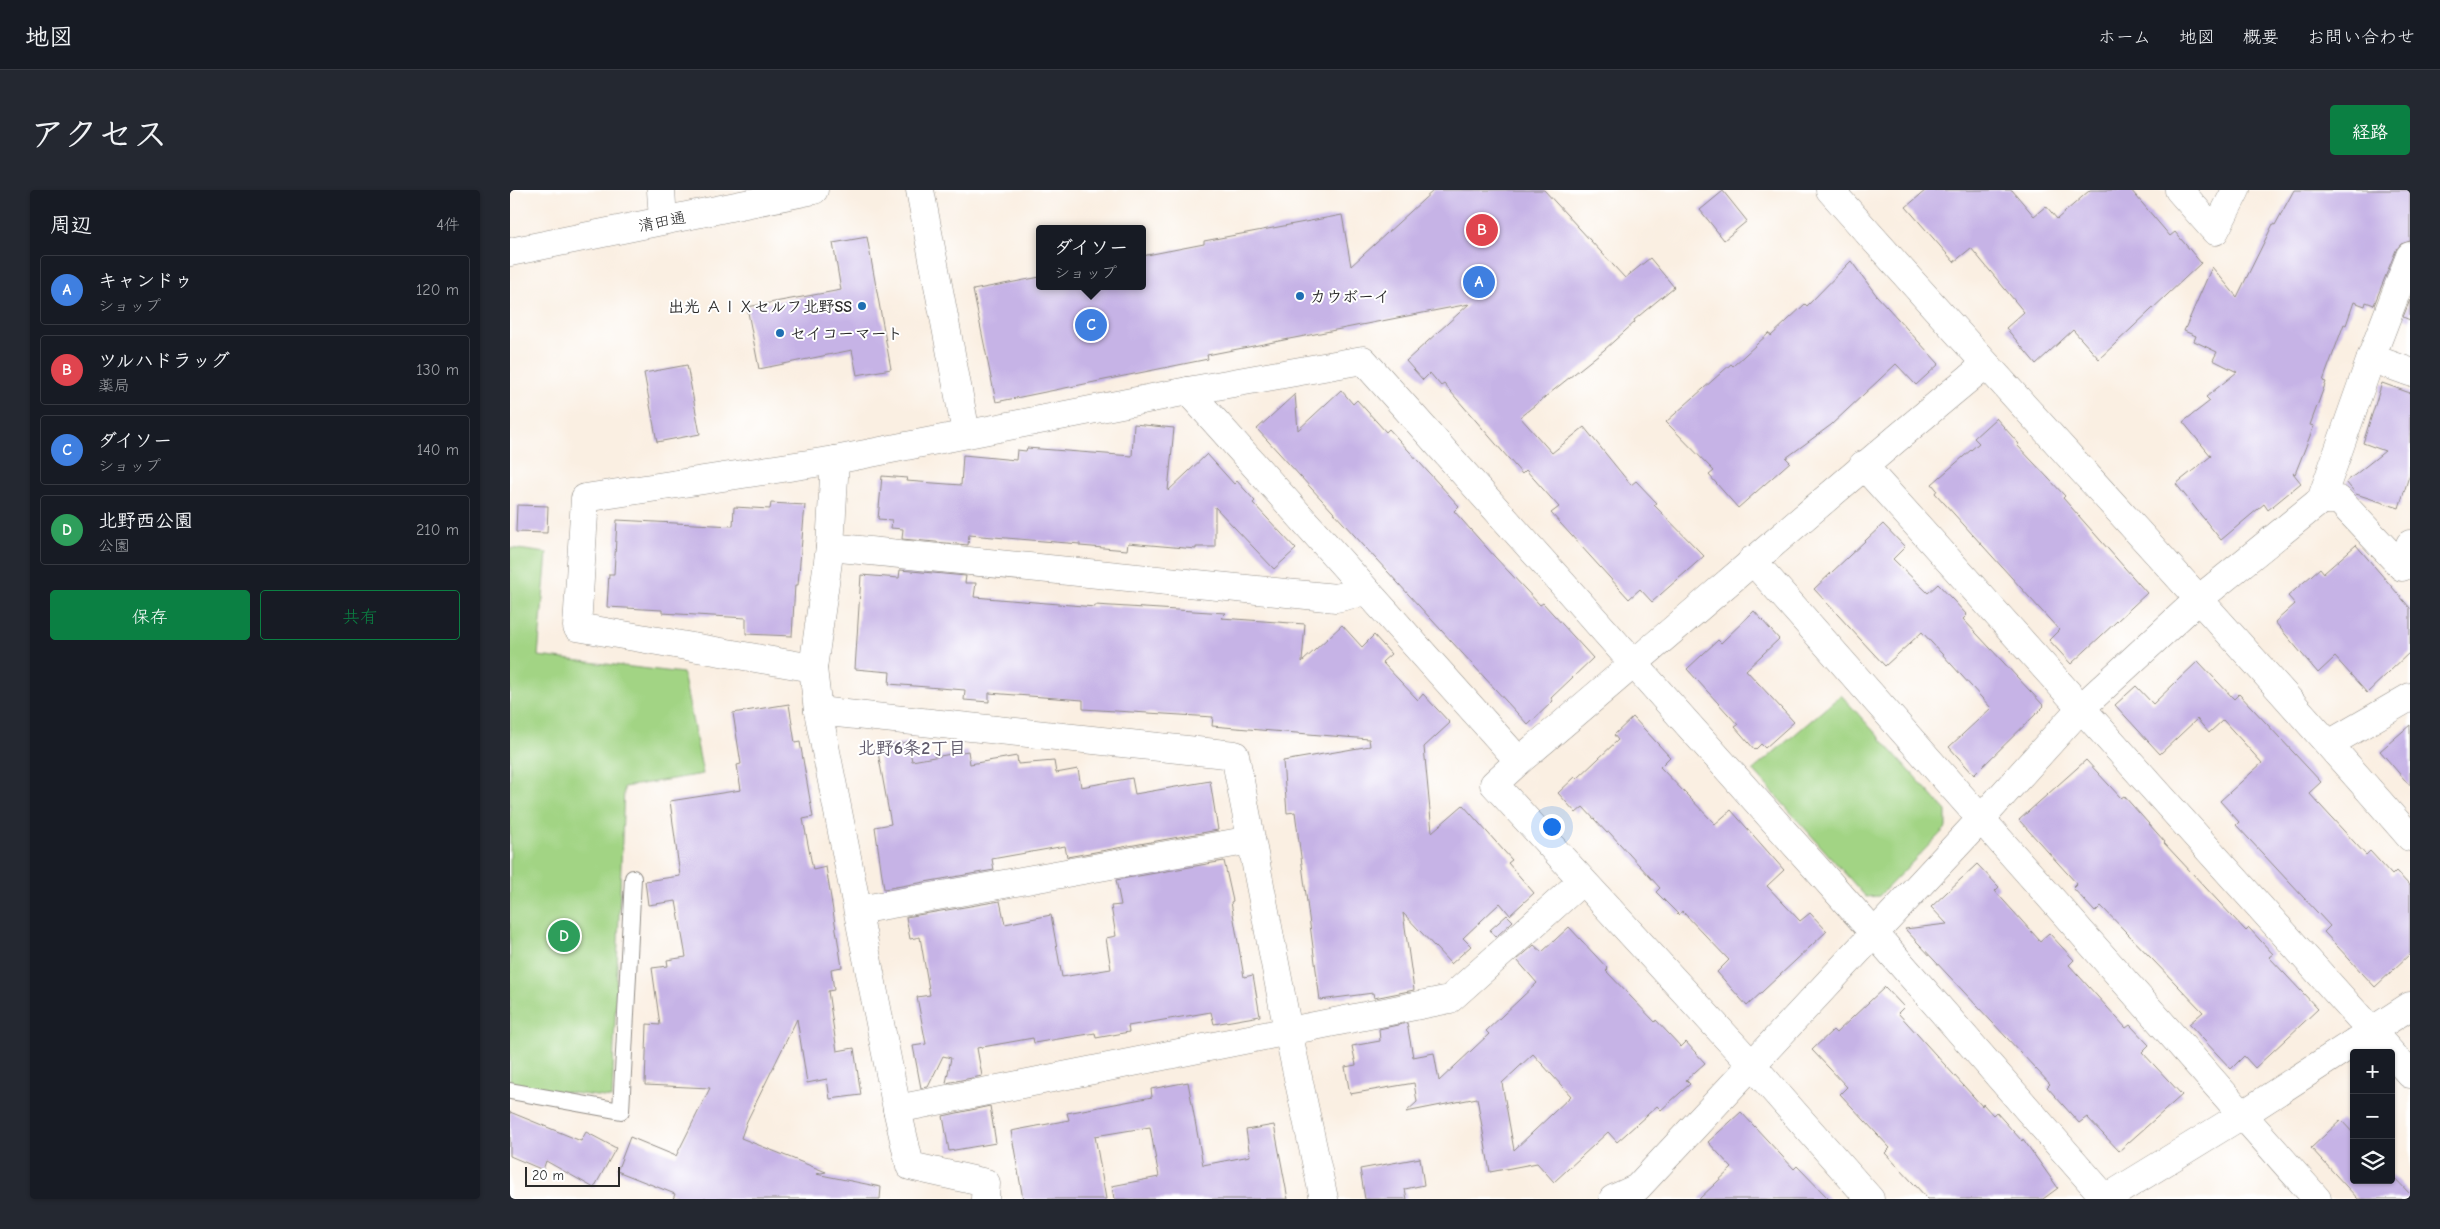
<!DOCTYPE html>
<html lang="ja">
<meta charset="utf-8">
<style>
body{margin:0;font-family:"Comic Neue","Klee One",sans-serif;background:#242831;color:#f1f3f6}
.controls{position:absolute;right:15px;bottom:15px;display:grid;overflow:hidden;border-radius:5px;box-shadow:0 1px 4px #0004}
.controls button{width:45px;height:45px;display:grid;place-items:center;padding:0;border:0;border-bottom:1px solid #363941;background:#171b24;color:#f1f3f6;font:25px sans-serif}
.scale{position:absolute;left:15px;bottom:12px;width:95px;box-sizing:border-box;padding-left:5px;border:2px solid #2b2b2b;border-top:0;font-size:14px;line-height:18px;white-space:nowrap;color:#2b2b2b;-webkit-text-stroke:4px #fff;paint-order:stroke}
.you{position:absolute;left:1041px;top:636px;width:18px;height:18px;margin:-12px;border:4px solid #fff;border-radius:50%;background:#1a73e8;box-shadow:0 0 0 8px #1a73e833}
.badge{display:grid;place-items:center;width:32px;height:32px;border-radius:50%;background:#0b8043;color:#fff;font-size:16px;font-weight:700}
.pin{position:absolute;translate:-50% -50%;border:2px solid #fff;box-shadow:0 1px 5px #0006}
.popup{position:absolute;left:526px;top:35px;width:110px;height:65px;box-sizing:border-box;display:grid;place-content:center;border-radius:5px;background:#171b24;filter:drop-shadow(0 1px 4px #0005);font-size:16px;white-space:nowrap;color:#9ea1a6}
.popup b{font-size:19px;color:#f1f3f6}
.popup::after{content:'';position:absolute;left:50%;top:100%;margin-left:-10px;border:10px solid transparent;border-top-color:#171b24}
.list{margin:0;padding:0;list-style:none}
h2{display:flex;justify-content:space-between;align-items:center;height:65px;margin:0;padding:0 20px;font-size:21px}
h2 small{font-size:16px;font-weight:400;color:#9ea1a6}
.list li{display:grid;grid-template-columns:32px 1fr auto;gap:15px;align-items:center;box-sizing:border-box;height:70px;margin:0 10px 10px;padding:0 10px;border:1px solid #363941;border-radius:5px}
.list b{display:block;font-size:19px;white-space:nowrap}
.list p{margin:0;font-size:16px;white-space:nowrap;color:#9ea1a6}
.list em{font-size:16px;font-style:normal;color:#9ea1a6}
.actions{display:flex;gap:10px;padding:15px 20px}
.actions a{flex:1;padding:11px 0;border:1px solid #0b8043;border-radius:5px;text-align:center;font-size:18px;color:#0b8043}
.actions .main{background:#0b8043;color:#fff}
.icon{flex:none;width:28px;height:28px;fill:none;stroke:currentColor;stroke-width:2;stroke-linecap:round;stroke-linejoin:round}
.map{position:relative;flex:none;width:1900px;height:1009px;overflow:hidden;border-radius:5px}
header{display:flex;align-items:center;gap:30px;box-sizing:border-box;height:70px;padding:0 25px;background:#171b24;border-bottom:1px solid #363941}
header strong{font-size:24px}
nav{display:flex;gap:28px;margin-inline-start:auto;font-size:18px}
.intro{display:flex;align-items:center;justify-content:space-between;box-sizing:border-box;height:120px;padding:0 30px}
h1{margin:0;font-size:35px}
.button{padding:12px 22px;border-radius:5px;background:#0b8043;color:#fff;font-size:18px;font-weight:700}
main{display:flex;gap:30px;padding:0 30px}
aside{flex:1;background:#171b24;border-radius:5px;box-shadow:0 1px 4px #0004}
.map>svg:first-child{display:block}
.green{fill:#a2d484;stroke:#668058}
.building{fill:#c6b3e6;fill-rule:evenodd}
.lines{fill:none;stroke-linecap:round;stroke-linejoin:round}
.lane-casing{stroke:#928d86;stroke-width:18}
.street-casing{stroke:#928d86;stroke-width:29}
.secondary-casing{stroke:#928d86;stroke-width:29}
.lane{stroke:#fff;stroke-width:16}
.street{stroke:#fff;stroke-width:28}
.secondary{stroke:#fff;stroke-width:28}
.poi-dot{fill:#1f6fb2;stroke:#fff;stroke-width:2}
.labels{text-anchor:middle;stroke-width:4;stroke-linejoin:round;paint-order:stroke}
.street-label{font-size:16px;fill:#2b2b2b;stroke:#fff}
.poi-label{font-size:16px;font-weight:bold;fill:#2b2b2b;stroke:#fff;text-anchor:start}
.neighbourhood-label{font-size:18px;font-weight:bold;fill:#615b6c;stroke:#fff}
</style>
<header>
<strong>地図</strong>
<nav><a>ホーム</a><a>地図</a><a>概要</a><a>お問い合わせ</a></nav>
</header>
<div class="intro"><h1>アクセス</h1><a class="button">経路</a></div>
<main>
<aside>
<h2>周辺<small>4件</small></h2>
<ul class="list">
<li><span class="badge" style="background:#3f7fe0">A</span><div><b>キャンドゥ</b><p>ショップ</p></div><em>120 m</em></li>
<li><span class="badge" style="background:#e0444e">B</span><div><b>ツルハドラッグ</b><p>薬局</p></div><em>130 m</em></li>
<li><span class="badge" style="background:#3f7fe0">C</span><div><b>ダイソー</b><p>ショップ</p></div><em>140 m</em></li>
<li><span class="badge" style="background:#2e9e5b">D</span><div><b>北野西公園</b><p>公園</p></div><em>210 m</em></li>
</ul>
<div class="actions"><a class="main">保存</a><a>共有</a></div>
</aside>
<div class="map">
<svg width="1900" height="1009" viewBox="0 0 1900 1009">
<rect width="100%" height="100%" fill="#fff"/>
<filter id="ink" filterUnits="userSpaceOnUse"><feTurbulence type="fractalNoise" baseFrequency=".02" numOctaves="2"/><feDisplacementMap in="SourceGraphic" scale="10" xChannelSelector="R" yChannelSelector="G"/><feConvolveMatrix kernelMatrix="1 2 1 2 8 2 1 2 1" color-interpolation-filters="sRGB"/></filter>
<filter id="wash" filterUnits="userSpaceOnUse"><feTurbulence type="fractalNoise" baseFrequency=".0096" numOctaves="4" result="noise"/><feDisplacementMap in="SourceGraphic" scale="20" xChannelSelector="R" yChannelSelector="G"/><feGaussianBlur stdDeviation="1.12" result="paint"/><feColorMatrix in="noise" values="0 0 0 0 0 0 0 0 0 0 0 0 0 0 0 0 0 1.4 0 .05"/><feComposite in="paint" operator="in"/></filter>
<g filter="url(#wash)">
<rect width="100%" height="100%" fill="#faefe2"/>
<g class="green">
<path d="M0 358 37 363 28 466 173 483 193 584 114 597 102 908 0 895Z"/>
<path d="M1331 505 1436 621V638L1369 706 1356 707 1243 580Z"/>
</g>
<g id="blocks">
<g class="building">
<path d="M924 0H1034L1115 88 1140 68 1164 97 1124 130 1125 132 1094 160 1010 227 1042 263 1074 237 1121 295 1126 291 1147 313 1144 315 1194 366 1142 412 1130 399 1119 409 1041 323 1049 317 1016 280 1012 284 934 194 931 196 920 183 913 190 896 171 959 114 697 165 698 169 486 212 463 100 530 87V96H632V66L694 54V51L832 25 841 76Z"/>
<path d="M1416 0H1502L1524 26 1536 16 1547 29 1580 0H1621L1660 46 1665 42 1691 73 1589 169 1563 140 1526 174 1496 138 1514 122 1461 58 1444 72 1396 17Z"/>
<path d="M1784 0H1900V51L1891 54 1886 60 1864 115 1856 112 1855 116 1844 112 1836 135 1834 134 1813 191 1816 192 1800 235 1804 236 1785 284 1783 283 1791 293 1758 320 1754 314 1711 350 1666 294 1701 266 1673 232 1700 211 1696 207 1727 182 1703 170 1707 162 1684 151 1686 146 1674 141 1702 77 1727 107 1763 34 1765 35Z"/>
<path d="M1213 1 1237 31 1214 50 1190 20Z"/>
<path d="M357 47 381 179 347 185 342 160 249 179 237 117 331 100 323 53Z"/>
<path d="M1341 71 1367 106 1429 174 1406 195 1386 174 1321 235 1276 268 1280 272 1228 318 1199 285 1204 281 1156 232 1221 174 1223 176 1259 143 1261 146 1295 114 1297 116Z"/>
<path d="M1900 110V130L1893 127Z"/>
<path d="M177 175 190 244 147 252 134 183Z"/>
<path d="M1872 193 1900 203V283L1889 318 1846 304 1836 292 1875 261 1853 253Z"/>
<path d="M831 200 843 214 847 210 876 242 879 239 949 316 944 321 985 367 1030 415 1033 413 1083 468 1041 508 1043 511 1018 535 747 239 785 204 788 240Z"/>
<path d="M1486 228 1509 254 1507 255 1555 306 1553 308 1637 403 1561 474 1539 450 1549 440 1425 303 1427 300 1422 294 1469 253 1464 248Z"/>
<path d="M624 234 664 238 658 301 697 264 724 294 727 291 745 311 743 313 786 359 764 379 705 317V357H686V359L618 353 617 360 570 356V354L459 345 458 355 392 349 393 339 381 338 382 330 368 329 372 286 397 288 396 291 451 295 453 265 506 270 507 260 516 261 517 258 622 266Z"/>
<path d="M261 313 295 315 288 395H285L282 446 236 444V428L152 423V420L97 417 99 384H104L107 330 223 336 224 317 260 319Z"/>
<path d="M7 315 38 316 37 343 6 342Z"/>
<path d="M1373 334 1395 357 1383 369 1418 403 1428 394 1457 425 1453 429 1534 516 1464 585 1439 557 1481 518 1412 442 1375 476 1304 399Z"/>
<path d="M1846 355 1900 418V462L1857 503 1825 467 1808 483 1765 432 1785 414 1778 406 1810 378 1814 383Z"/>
<path d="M390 380 456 386 455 393H466L464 407 585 417V415L716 423 711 428 795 434 792 472 832 435 852 457 864 445 881 464 872 472 908 510 913 504 940 533 914 557 922 642 953 615 1002 670 998 673 1024 703 1000 725 990 713 953 748 961 756 941 774 893 723 904 800 864 808 863 803 810 810 785 622 777 623 773 571 860 556 859 549 702 536 703 527 573 519V510L479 503V512L454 510 455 500 379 494 380 482 345 479 351 385 389 388Z"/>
<path d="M1244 421 1269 449 1236 480 1284 532 1255 558 1251 554 1245 560 1225 537 1228 535 1177 479 1208 450 1211 453Z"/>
<path d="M1688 471 1724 509 1729 504 1811 592 1799 603 1856 665 1860 661 1882 685 1886 681 1900 696V764L1865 797 1814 742 1820 736 1726 635 1729 632 1710 611 1752 573 1713 530 1699 543 1687 529 1650 564 1605 515 1626 496 1643 514Z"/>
<path d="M279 514 285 553 290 552 303 627 293 629 303 680 316 677 332 777 321 779 324 800 318 801 327 861 344 858 351 905 320 909 317 889 297 893 287 829 237 931 231 948 316 982 306 984 371 997 370 1009H163L165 1004 107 981 120 947 166 966 200 898 135 895 137 834 150 835 142 778 158 776 157 770 176 767 166 711 138 715 135 691 170 686 160 611 231 600 227 575 231 574 223 523Z"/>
<path d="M1123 527 1160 567 1150 577 1205 634 1221 620 1274 680 1257 696 1290 731 1300 723 1317 741 1237 816 1207 782 1219 770 1172 721 1169 725 1146 702 1150 698 1099 642 1097 643 1073 617 1066 623 1048 603 1065 587 1067 589 1108 550 1104 545Z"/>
<path d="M1900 535V596L1870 561Z"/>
<path d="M398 552 402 571 458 561 460 574 507 566 508 574 544 571 546 583 568 579 571 597 622 588 625 604 700 591 708 640 557 667 555 656 482 669 484 680 374 699 365 637 381 634 367 557Z"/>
<path d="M1576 570 1611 608 1614 606 1655 652 1654 653 1736 741 1739 738 1763 764 1759 767 1808 819 1745 878 1734 866 1721 879 1679 834 1693 822 1591 716 1585 722 1563 698 1567 694 1509 630Z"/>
<path d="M714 671 723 711 721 712 734 787 743 785 750 826 704 834 701 822 618 836 619 842 586 848 585 843 524 853 523 848 467 858 472 886 436 893 441 868 433 866 418 897 411 898 403 856 416 854 407 807 420 805 410 747 400 749 396 727 490 711 495 734 541 725 552 787 601 779 596 748 606 746 601 716 611 715 606 690Z"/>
<path d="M1467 674 1489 697 1485 701 1530 751 1539 743 1564 770 1559 775 1616 838 1620 835 1639 855 1632 862 1672 905 1609 961 1577 927 1569 933 1537 897 1540 894 1395 739 1437 734 1421 717Z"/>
<path d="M997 725 1003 731 986 747 980 740Z"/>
<path d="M1059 737 1098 779 1096 781 1145 832 1146 830 1171 857 1176 852 1195 873 1176 890 1180 894 1151 920 1147 916 1107 952 1098 942 1044 992 1027 973 980 982 967 908 896 922 907 912 904 893 840 904 835 877 846 875 842 856 870 851 869 839 897 833 903 867 924 863 929 891 979 844 976 841 1027 793 1007 770 1024 755 1032 762ZM1023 864 1061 906 1004 960 992 893Z"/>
<path d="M1375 797 1394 817 1388 823 1472 916 1473 914 1483 925 1486 922 1512 951 1513 949 1548 998 1533 1009H1418L1375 963 1380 958 1330 904 1337 897 1302 860 1323 840 1326 843Z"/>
<path d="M678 892 693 975 740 966 736 940 764 935 778 1009H604L602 996 649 987 640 937 585 946 596 1009H513L501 941 559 930 557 923 642 907 641 899Z"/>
<path d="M480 916 486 953 439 961 433 926Z"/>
<path d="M0 922 71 951 76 942 106 958 84 998 36 971 33 980 0 966Z"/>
<path d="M1231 922 1284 979 1287 976 1319 1009H1189L1222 978 1198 952Z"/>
<path d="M1831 930 1844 944V990H1881V984L1900 1004V1009H1848L1801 958Z"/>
<path d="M910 968 914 995 895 999 897 1009H855L850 979Z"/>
</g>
</g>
</g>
<g filter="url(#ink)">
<use href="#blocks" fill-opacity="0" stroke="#928d86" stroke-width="1"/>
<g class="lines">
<g class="lane-casing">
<path id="lane" d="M0 901 111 921 123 688"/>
</g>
<g class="street-casing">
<g id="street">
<path d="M151 0 153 30"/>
<path d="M410 0 456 243"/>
<path d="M1320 0C1512 217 1710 428 1900 647"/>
<path d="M1669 0 1705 41 1726 0"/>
<path d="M1861 168 1900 182"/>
<path d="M678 201 1009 571 984 594 1241 874 1360 1009"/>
<path d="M325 270 320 357 303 478 308 521 387 919 400 976 476 993 475 1009"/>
<path d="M1353 275 1900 884"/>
<path d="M1811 310H1829L1892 377 1900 354"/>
<path d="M320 357 826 408 856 401"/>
<path d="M1242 370 1807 1009"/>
<path d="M303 478 67 437 75 308 325 270 678 201 853 170 1364 743 1596 1009"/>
<path d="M308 521 725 565 778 841 814 1009"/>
<path d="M1819 554 1900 507"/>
<path d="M1009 571C1165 440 1317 305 1475 175"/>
<path d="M348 720 741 650"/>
<path d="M387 919 940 809 1072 691"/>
<path d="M1103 1009 1127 998 1470 630 1571 518 1689 409 1811 310 1861 168 1900 66"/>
<path d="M1595 1009 1732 925 1900 816"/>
</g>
</g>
<g class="secondary-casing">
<path id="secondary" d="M0 62 304 0"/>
</g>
<use href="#lane" class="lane"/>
<use href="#street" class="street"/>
<use href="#secondary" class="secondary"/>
</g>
</g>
<g class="poi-dot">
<circle cx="790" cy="106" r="5"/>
<circle cx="352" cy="116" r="5"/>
<circle cx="270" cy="143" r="5"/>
</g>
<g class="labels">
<g class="street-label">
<text transform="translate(152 31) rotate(-11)" y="6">清田通</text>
</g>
<g class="poi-label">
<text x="800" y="112">カウボーイ</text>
<text x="342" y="122" text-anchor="end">出光 ＡＩＸセルフ北野SS</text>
<text x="280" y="149">セイコーマート</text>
</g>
<g class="neighbourhood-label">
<text x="402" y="564">北野6条2丁目</text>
</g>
</g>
</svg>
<div class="controls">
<button>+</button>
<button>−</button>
<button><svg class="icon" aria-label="layers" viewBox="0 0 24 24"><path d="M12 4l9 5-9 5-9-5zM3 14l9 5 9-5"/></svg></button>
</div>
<div class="scale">20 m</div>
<div class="you"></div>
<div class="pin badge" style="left:969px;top:92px;background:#3f7fe0">A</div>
<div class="pin badge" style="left:972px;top:40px;background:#e0444e">B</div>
<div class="pin badge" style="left:581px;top:135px;background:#3f7fe0">C</div>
<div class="popup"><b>ダイソー</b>ショップ</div>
<div class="pin badge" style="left:54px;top:746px;background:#2e9e5b">D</div>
</div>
</main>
